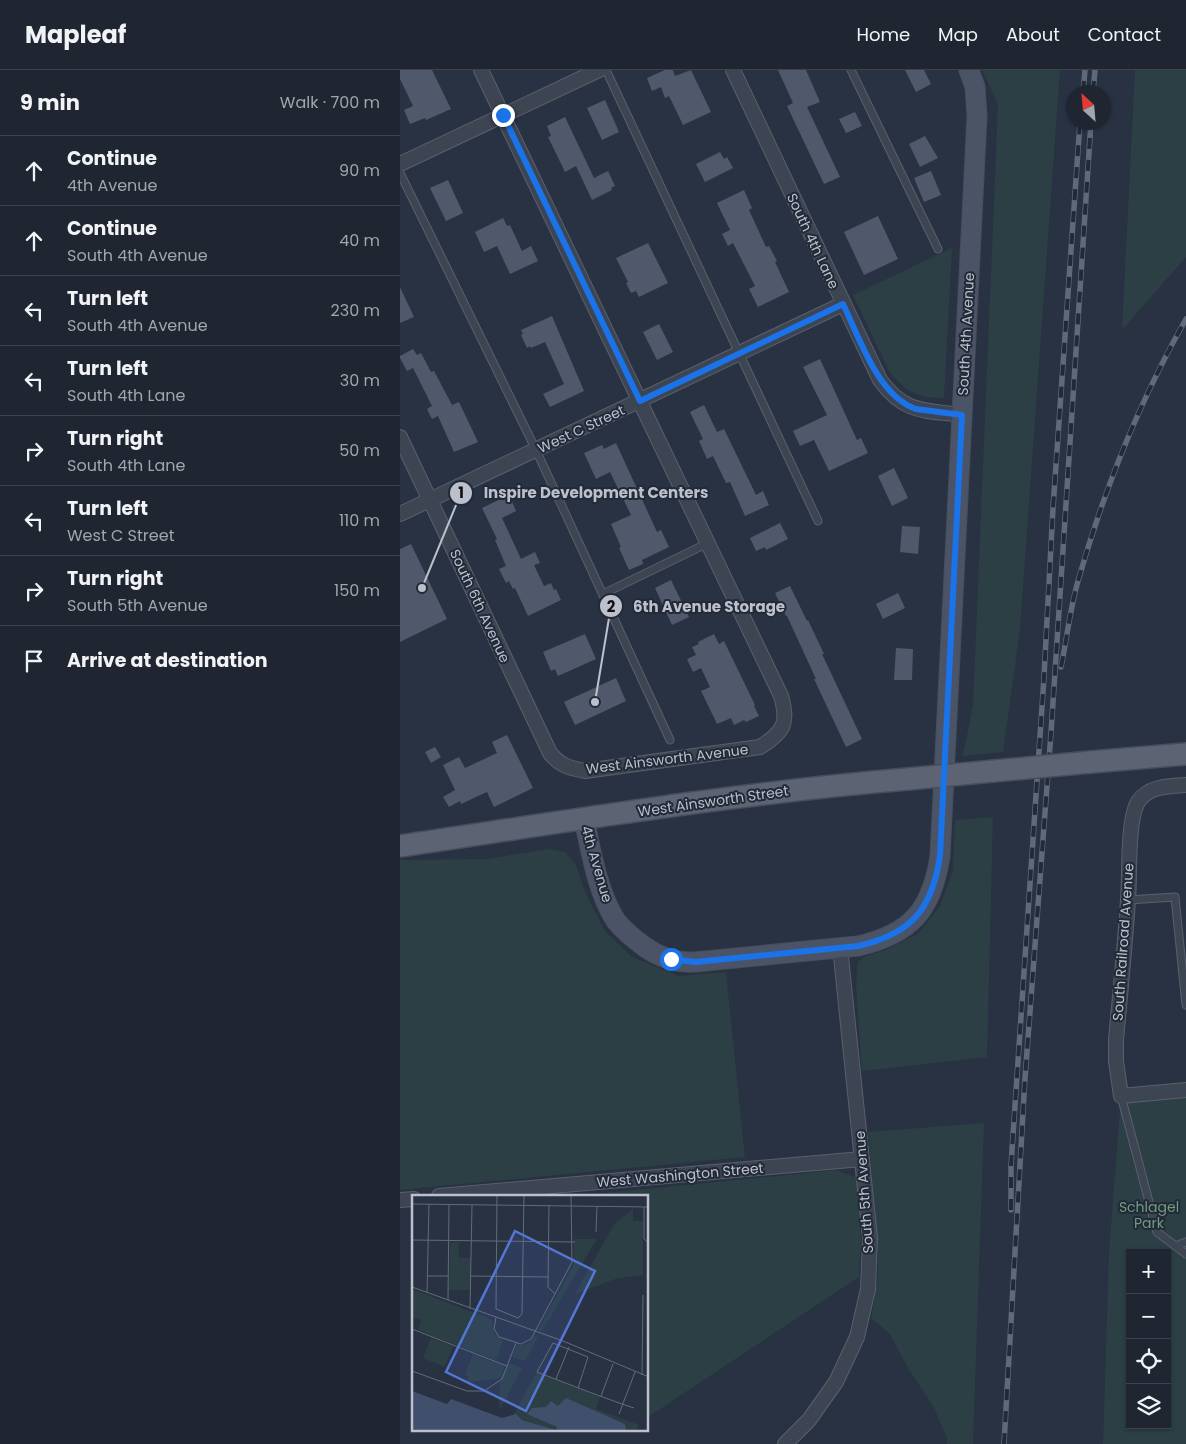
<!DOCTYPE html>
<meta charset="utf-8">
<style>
body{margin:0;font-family:Poppins,sans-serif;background:#2c323e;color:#f1f3f6}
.controls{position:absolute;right:15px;bottom:15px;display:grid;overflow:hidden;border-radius:0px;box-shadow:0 1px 4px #0004}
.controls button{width:45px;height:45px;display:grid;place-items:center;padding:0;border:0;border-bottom:1px solid #3c434d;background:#1f2632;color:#f1f3f6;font:25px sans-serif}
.compass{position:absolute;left:666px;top:15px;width:45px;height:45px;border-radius:50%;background:#1f2632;box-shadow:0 1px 4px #0004;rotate:334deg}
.stop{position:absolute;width:15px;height:15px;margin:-11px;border:4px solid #1a73e8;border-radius:50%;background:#fff}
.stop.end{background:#1a73e8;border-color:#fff;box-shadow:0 1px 5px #0008}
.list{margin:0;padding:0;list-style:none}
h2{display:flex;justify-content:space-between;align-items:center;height:65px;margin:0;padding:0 20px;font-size:21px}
h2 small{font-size:16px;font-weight:400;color:#a1a5ac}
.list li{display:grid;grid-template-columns:32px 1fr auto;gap:15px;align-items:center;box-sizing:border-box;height:70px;padding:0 20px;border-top:1px solid #3c434d}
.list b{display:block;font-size:19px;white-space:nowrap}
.list p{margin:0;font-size:16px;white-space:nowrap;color:#a1a5ac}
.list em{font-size:16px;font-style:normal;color:#a1a5ac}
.icon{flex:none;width:28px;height:28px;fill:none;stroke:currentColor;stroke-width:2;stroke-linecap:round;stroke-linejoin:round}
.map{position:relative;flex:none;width:786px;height:1374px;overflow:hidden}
header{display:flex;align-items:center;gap:30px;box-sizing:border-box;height:70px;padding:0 25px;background:#1f2632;border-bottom:1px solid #3c434d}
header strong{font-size:24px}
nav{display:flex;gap:28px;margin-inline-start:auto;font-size:18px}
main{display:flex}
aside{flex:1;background:#1f2632}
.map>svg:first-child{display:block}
.green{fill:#2b3f44;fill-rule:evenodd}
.building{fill:#50596c}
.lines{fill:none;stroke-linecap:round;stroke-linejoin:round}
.lane-casing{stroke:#59606d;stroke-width:9}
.street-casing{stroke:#59606d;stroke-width:16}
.secondary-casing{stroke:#474e5c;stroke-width:21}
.primary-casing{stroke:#474e5c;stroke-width:24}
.lane{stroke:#3d4553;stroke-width:7}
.street{stroke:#3d4553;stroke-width:14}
.secondary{stroke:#4b5466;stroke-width:19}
.primary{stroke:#5c6473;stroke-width:21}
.rail-casing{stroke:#606979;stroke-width:5.5}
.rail{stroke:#222a38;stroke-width:4;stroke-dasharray:11;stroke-linecap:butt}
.primary-bridge-casing{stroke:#474e5c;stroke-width:24;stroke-linecap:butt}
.primary-bridge{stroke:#5c6473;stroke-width:21}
.route{stroke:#1a73e8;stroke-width:6}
.labels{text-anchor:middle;stroke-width:4;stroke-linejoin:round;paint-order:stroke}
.street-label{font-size:14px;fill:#bbc0cc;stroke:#222a38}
.park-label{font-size:14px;fill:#739c7f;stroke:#222a38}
.inset-road{fill:none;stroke:#636b7a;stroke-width:1}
.view{fill:#5476d4;fill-opacity:0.15;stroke:#5476d4;stroke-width:2.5}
.inset-edge{fill:none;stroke:#bbc0cc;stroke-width:2.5}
.leader{fill:none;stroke:#bbc0cc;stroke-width:2}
.callout-dot{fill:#bbc0cc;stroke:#222a38;stroke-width:2}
.mark-label{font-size:15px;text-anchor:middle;font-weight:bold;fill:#111}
.callout-label{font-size:15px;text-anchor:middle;font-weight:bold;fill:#bbc0cc;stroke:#222a38;stroke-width:4;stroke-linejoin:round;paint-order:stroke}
</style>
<header>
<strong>Mapleaf</strong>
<nav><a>Home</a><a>Map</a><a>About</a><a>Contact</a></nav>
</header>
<main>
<aside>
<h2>9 min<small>Walk · 700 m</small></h2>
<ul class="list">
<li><svg class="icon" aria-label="ahead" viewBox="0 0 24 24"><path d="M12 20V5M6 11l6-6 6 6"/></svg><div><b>Continue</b><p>4th Avenue</p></div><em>90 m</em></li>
<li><svg class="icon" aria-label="ahead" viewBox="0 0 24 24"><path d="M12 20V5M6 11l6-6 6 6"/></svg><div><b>Continue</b><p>South 4th Avenue</p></div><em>40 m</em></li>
<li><svg class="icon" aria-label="left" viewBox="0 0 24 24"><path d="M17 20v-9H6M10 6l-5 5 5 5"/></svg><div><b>Turn left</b><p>South 4th Avenue</p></div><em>230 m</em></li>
<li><svg class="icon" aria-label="left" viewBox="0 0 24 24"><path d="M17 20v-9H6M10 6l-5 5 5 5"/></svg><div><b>Turn left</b><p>South 4th Lane</p></div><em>30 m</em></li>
<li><svg class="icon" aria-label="right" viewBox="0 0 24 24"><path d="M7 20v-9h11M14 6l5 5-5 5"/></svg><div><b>Turn right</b><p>South 4th Lane</p></div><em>50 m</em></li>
<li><svg class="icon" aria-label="left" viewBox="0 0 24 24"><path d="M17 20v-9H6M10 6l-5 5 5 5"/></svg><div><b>Turn left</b><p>West C Street</p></div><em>110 m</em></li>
<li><svg class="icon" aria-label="right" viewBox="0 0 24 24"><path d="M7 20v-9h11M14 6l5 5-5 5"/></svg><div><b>Turn right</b><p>South 5th Avenue</p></div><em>150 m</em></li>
<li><svg class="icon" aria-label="arrive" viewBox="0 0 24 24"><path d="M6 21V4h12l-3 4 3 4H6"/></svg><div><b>Arrive at destination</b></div></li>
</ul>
</aside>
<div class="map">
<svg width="786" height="1374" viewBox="0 0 786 1374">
<rect width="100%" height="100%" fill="#293243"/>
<g class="green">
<path d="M582 0H660L620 559 603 682 563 686 573 636 598 34Z"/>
<path d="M735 0H786V187L722 260Z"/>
<path d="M552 178 544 328 525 327 507 320 490 303 453 225Z"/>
<path d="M593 747 587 987 462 1001 456 916 458 892 464 887 488 879 518 864 540 836 553 800 555 750Z"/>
<path d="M148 779 165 782 176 795 184 819 204 860 232 887 279 906 326 902 345 1087 0 1120V790L87 789Z"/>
<path d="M786 1020V1374H703L709 1183 721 1026ZM730 1183H767V1355H730Z"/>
<path d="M584 1053 573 1374H547V1368L533 1336 508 1298 490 1264 471 1248 478 1206V1178L468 1062Z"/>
<path d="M437 1100 457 1108 461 1172 459 1207 248 1347V1126H173Z"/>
</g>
<g class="building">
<path d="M0 0H32L51 39 26 50 25 48 10 54 4 40 13 36 0 9Z"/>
<path d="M265 0H273L275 6 291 0 311 42 283 55 269 26 265 28 261 17 252 21 247 8Z"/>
<path d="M378 0H406L420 32 407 37 440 107 424 114 387 36 393 33Z"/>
<path d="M505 0H524L531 14 516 22Z"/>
<path d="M205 30 219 62 202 70 187 38Z"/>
<path d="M455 42 462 56 446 63 439 49Z"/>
<path d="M165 47 194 108 208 101 215 116 211 118 212 120 192 130 176 96 165 102 148 67 151 66 147 56Z"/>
<path d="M525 66 538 88 520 97 509 74Z"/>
<path d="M320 82 324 89 327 87 333 98 305 112 296 94Z"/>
<path d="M531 101 541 125 524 132 514 108Z"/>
<path d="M48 110 63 143 46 151 30 118Z"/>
<path d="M344 120 352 138 349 140 366 177 369 176 377 191 375 192 389 222 358 237 349 219 355 216 333 173 328 176 322 164 330 160 317 133Z"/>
<path d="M478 146 498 189 464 205 444 162Z"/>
<path d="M103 148 107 156 110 155 122 181 131 176 138 191 110 204 97 176 84 182 75 162Z"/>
<path d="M248 173 268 213 239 227 236 221 231 223 226 213 228 212 216 188Z"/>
<path d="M0 217 14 247 0 253Z"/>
<path d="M152 246 184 321 150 337 143 324 164 314 145 272 131 278 130 276 127 278 121 265 123 264 121 260Z"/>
<path d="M259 254 273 282 257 290 243 262Z"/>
<path d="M13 279 17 285 21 283 31 302 34 301 52 335 59 332 78 372 54 382 38 346 32 349 27 339 32 336 13 298 7 301 0 288V286Z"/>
<path d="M420 289 457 370 461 368 468 383 429 401 414 370 400 376 393 361 427 345 403 297Z"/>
<path d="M304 335 317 362 324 359 356 425 363 421 369 435 345 446 330 412 326 413 313 386 307 389 299 371 303 369 290 342Z"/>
<path d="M216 373 257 462 261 460 269 477 242 490 243 494 229 500 219 478 221 477 211 454 231 445 210 402 196 409 184 383 202 375 204 379Z"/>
<path d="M494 398 508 428 492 436 478 406Z"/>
<path d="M109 425 116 441 102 448 121 489 135 482 140 493 134 495 144 516 151 513 154 520 156 519 161 530 128 546 115 518 113 519 109 511 106 513 99 499 106 496 95 470 97 469 82 438Z"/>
<path d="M380 453 388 469 366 480 365 477 356 481 350 468Z"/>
<path d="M502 456 520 457 518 484 500 482Z"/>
<path d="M11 474 47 549 0 572V479Z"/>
<path d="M271 510 289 547 272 555 255 518Z"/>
<path d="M390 516 407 551 408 550 424 584H422L462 669 446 677 414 609H416L387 546H386L375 523Z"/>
<path d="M498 523 505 538 483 549 476 534Z"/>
<path d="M185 564 196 589 158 606 155 599 151 601 143 582Z"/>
<path d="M314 564 319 574 324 571 355 635 354 636 359 646 346 652 344 650 334 655 331 648 317 654 301 621 310 617 301 598 293 602 287 589 296 585 292 577 299 574 298 572Z"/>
<path d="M496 578 513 579 512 610H494Z"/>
<path d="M216 608 226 631 175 655 164 632Z"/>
<path d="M107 665 133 718 94 737 87 722 61 734 60 731 49 737 43 727 55 720 43 695 59 687 65 698 97 683 92 672Z"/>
<path d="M35 677 41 687 31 693 25 682Z"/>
</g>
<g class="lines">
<g class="lane-casing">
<g id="lane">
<path d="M206 0 418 451"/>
<path d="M451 0 538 179"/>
<path d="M0 103 136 380 270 670"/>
<path d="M203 524 308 473"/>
<path d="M728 830 775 827 786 935"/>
<path d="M721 1026 757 1162 786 1184"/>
<path d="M776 1176 786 1172"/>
</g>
</g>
<g class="street-casing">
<g id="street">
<path d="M333 0 480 310C505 344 524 340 562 345"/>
<path d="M0 94 199 0"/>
<path d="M0 367 150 683C160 696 170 698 185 701L360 677C384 662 389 653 381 626L81 0"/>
<path d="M0 444 443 234"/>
<path d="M786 715C769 716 748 716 738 732 727 750 730 807 728 830 725 877 720 924 716 970V991L721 1026 786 1020"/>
<path d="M39 1126 462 1089"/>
<path d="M0 1130 14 1129"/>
<path d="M385 1374 409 1350 436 1312 457 1267 468 1219 470 1168 440 877"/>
</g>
</g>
<g class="secondary-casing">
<path id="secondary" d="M184 749C191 781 198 824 216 851 224 861 234 869 245 877 259 887 277 893 295 892L458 876C511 864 532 840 540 786L577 46 575 17 569 0"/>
</g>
<g class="primary-casing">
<g id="primary">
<path d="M691 692 786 684"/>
<path d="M0 776C169 751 337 723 508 709"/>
</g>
</g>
<use href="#lane" class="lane"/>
<use href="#street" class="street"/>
<use href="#secondary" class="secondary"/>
<use href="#primary" class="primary"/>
<g class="rail-casing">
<g id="rail">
<path d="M683 22 685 0"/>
<path d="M693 22 695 0"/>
<path d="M661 597C667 568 670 539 678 511 704 420 739 332 786 249"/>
<path d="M611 1140V1095L644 607 653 438 680 52"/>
<path d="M604 1374 625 1008 651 663 691 52"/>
</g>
</g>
<use href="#rail" class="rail"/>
<g class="primary-bridge-casing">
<path id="primary-bridge" d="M508 709 691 692"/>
</g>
<use href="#primary-bridge" class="primary-bridge"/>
</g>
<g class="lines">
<path class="route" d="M103 45 240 331 443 234C460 269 478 326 516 339L562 345 540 786C532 840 511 864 458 876L295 892 271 889"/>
</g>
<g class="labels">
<g class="street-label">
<text transform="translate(413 171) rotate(65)" y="5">South 4th Lane</text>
<text transform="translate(566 264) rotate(-87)" y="5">South 4th Avenue</text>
<text transform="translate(181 359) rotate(-25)" y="5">West C Street</text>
<text transform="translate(80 536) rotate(65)" y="5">South 6th Avenue</text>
<text transform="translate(267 689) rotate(-7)" y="5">West Ainsworth Avenue</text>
<text transform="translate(313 731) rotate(-8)" y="5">West Ainsworth Street</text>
<text transform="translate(197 794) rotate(74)" y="5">4th Avenue</text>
<text transform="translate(723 872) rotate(-86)" y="5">South Railroad Avenue</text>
<text transform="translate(280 1105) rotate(-5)" y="5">West Washington Street</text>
<text transform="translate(464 1122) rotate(-94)" y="5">South 5th Avenue</text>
</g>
<g class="park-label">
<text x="749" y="1142">Schlagel<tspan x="749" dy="16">Park</tspan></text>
</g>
</g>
<g transform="translate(12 1125)">
<rect width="236" height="236" fill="#293243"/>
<path d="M221 14V26H231V80L206 83 163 99 202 29ZM162 44H185L130 136 126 135 162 70ZM47 47V63H58V95H37L38 48ZM0 94 80 125 82 139 91 145 84 165 6 135 9 125 0 122ZM122 141 126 142 113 166 100 162 105 150 116 149ZM19 143 41 151 33 172 11 163ZM61 159 92 171 89 183 56 187V181L53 180ZM97 168 110 173 87 216 88 187ZM125 177 188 202 184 214 227 230 224 236H148L110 225 102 219Z" fill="#2b3f44"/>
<path d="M0 196 35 209 39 204 90 223 104 219 110 225 144 235 145 232 115 219 120 213 134 212 139 206 146 211 154 203 213 229 214 234 213 236H0Z" fill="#404f6b"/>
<path class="inset-road" d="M85 0 84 114 106 123 110 119 112 0M0 9 237 12M137 10 136 92 143 99M232 12V44L237 48M184 37 185 12M0 45 163 47M16 81H36M59 81 136 82M0 92 151 146 237 182M15 98 17 9M36 105 37 9M58 114 60 10M84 122 82 134 87 142 109 149 119 144 160 67 159 0M0 134 95 171M0 176 55 196H72L90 184 104 148M230 180 231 100M144 184 157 152M166 193 176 162 141 148 125 177 177 197 210 209 222 213M189 201 201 169M207 219 223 177"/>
<path class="view" d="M103 36 183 76 114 216 34 177Z"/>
<rect width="236" height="236" class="inset-edge"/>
</g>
<path class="leader" d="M22 518L61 423M195 632L211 536"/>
<g class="callout-dot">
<circle cx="22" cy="518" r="5"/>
<circle cx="195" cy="632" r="5"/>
<circle cx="61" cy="423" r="12"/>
<circle cx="211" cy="536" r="12"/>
</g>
<g class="mark-label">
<text x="61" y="428">1</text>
<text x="211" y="542">2</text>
</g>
<g class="callout-label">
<text x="196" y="428">Inspire Development Centers</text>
<text x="309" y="542">6th Avenue Storage</text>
</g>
</svg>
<div class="controls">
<button>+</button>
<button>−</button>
<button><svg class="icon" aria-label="locate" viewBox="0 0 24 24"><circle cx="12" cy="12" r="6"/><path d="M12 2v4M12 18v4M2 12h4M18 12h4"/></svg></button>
<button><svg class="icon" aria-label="layers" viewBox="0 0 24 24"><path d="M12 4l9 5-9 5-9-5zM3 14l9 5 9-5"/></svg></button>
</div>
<svg class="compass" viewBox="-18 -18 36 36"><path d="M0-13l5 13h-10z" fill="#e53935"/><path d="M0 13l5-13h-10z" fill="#a1a5ac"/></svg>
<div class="stop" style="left:271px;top:889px"></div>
<div class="stop end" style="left:103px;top:45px"></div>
</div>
</main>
